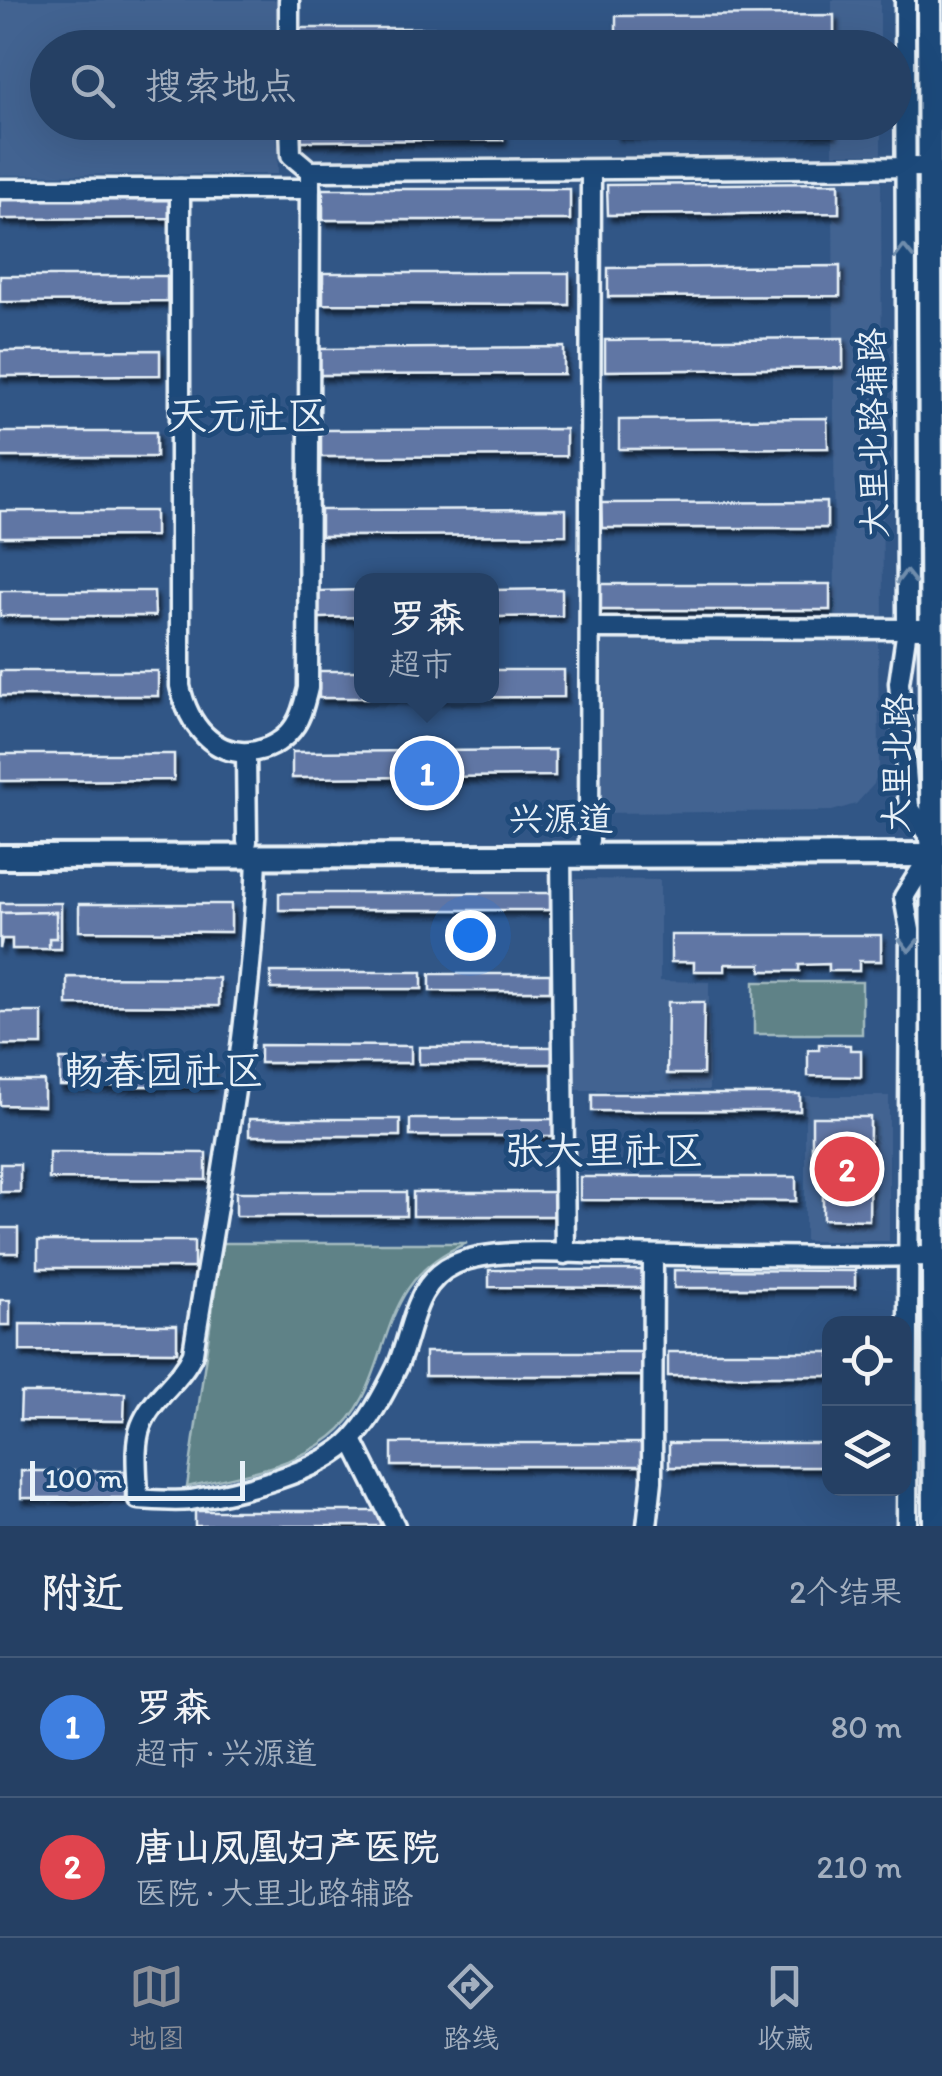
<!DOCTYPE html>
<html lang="zh">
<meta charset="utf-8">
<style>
body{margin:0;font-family:Itim,"LXGW WenKai TC",sans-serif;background:#314b6d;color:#f1f3f6}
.controls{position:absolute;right:30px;bottom:30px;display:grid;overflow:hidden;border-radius:20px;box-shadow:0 10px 40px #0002}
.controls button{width:90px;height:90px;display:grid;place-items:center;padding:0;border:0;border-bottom:2px solid #425978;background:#254064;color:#f1f3f6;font:50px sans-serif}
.scale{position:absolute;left:30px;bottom:25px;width:215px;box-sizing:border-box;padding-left:10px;border:5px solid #e8f1f8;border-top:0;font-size:28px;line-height:35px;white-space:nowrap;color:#e8f1f8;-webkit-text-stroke:8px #1f4a7a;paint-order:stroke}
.you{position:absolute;left:470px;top:935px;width:35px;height:35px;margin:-25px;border:8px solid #fff;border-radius:50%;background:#1a73e8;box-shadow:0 0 0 15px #1a73e833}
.badge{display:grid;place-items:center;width:65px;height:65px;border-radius:50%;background:#8c9099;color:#fff;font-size:32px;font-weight:700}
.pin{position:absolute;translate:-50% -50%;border:5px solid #fff;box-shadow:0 2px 10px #0006}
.popup{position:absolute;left:354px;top:573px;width:145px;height:130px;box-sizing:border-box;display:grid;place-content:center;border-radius:20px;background:#254064;filter:drop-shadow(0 2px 8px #0005);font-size:32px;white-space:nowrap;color:#a3afbf}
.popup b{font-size:38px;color:#f1f3f6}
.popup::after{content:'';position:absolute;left:50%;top:100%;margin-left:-20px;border:20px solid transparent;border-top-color:#254064}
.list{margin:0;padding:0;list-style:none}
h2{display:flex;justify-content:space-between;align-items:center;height:130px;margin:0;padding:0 40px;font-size:42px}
h2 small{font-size:32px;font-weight:400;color:#a3afbf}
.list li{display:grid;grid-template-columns:65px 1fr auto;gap:30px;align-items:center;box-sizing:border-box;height:140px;padding:0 40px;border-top:2px solid #425978}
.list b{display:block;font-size:38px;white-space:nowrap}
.list p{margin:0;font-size:32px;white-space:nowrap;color:#a3afbf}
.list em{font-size:32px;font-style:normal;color:#a3afbf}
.icon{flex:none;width:55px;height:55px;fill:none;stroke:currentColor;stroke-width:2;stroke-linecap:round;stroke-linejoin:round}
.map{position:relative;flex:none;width:942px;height:1526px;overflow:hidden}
.search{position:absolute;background:#254064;box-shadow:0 10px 40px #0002;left:30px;right:30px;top:30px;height:110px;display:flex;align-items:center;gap:25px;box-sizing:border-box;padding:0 35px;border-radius:55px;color:#a3afbf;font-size:38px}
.sheet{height:410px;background:#254064}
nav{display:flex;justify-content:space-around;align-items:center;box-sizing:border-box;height:140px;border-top:2px solid #425978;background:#254064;font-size:28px;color:#a3afbf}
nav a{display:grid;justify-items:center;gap:5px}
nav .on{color:#8c9099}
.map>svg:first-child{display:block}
.built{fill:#426391}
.green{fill:#5e8287;stroke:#a3bac0;stroke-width:2.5}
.building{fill:#6176a4;stroke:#e8f1f8;stroke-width:2.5;filter:url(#shadow)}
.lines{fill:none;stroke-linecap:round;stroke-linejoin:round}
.minor-casing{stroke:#e8f1f8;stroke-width:25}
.major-casing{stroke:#e8f1f8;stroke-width:30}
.minor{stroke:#1f4a7a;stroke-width:18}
.major{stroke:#1f4a7a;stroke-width:22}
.oneway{stroke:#6f8dac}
.labels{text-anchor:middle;stroke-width:10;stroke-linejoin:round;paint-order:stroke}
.street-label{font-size:35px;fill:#e8f1f8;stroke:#1f4a7a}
.quarter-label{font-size:40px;fill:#e8f1f8;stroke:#1f4a7a}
</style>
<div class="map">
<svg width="942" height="1526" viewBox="0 0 942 1526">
<defs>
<filter id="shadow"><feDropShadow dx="3" dy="5.5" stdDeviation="2.5" flood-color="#0009"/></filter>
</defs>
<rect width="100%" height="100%" fill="#315686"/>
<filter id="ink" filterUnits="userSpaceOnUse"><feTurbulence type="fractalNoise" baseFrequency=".01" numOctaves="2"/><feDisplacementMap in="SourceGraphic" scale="20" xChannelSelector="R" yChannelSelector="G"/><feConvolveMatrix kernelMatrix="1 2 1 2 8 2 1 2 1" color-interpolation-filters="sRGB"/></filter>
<g filter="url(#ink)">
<g class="built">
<path d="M0 0H277V47L48 48V122L277 123 278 174 0 175Z"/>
<rect x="832" y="0" width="48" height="47"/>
<rect x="833" y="123" width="48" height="31"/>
<path d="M833 179H881L883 630 878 632 879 766 874 784 856 804 832 811 597 813 595 635 835 630Z"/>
<path d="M575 879 660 880V981L709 982V1090H575Z"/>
<rect x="805" y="1096" width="84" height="145"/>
</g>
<g class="green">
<rect x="754" y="982" width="108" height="52"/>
<path d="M222 1243H467C365 1283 400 1383 331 1437 290 1469 236 1475 187 1487Z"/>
</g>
<g class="building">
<path d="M834 15V48H616V16Z"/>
<rect x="292" y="28" width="211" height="20"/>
<path d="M292 122H503V140L292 141Z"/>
<path d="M617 122H834V132L617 134Z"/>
<path d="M839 183V213L608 215 607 185Z"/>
<rect x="323" y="189" width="247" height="31"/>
<path d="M171 193V218L0 219V194Z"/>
<path d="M840 266V296L608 297V268Z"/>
<path d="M323 273H569V305L323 304Z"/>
<path d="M0 276H167V301L0 302Z"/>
<path d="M843 338V368L605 371V340Z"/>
<path d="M564 347V374L320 375V349Z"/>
<path d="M160 350V375L0 376V351Z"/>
<path d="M827 418 828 448 619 449V420Z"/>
<path d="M566 429V456L321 457V430Z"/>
<rect x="0" y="432" width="156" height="25"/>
<path d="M827 502V528H602L601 503Z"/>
<path d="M566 509V535L321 536V510Z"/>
<path d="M0 511H155V536L0 537Z"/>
<rect x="593" y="584" width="237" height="26"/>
<path d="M562 589V616L492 617V590Z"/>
<path d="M362 590V617L318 618V591Z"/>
<path d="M0 591H154L155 616H0Z"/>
<path d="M492 670H564V697L319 698V671H362V696H492Z"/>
<rect x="0" y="671" width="158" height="25"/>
<path d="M555 750V776L292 778V752Z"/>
<path d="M0 754H174V780L0 781Z"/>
<rect x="279" y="893" width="271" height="17"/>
<path d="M0 903H61V949H49V938H56V912L0 913Z"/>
<path d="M79 904H231V932L79 931Z"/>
<path d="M56 912V938H49V949H12V939H2L0 949V913Z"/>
<path d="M671 935H881V961H859V971H829V964L799 965V971H761V964H725V971H694V962H671Z"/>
<rect x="271" y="972" width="151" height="17"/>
<rect x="430" y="974" width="120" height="17"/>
<path d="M67 977 219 978V1006L67 1005Z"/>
<path d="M668 1002H704L703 1074H667Z"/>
<rect x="0" y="1012" width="42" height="33"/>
<path d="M819 1044 850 1045V1050H861V1077L808 1076V1050H819Z"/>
<path d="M260 1045 411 1046V1063H260Z"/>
<rect x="419" y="1047" width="141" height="17"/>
<rect x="60" y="1059" width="152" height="27"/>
<path d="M0 1081H44V1106L0 1105Z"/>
<rect x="592" y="1094" width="208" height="17"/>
<path d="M812 1117H870L869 1220 823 1219V1155H812Z"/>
<rect x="249" y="1119" width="151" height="17"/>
<rect x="410" y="1119" width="151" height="17"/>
<path d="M49 1152 206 1153V1180L49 1179Z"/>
<rect x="0" y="1164" width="20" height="28"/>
<path d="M580 1177H796V1201L580 1200Z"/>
<rect x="236" y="1192" width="170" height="24"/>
<rect x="413" y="1192" width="147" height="24"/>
<rect x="0" y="1228" width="18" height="25"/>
<rect x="38" y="1241" width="156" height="27"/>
<path d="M489 1270H642V1288L489 1287Z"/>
<path d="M674 1270 855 1271V1288H674Z"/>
<rect x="0" y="1300" width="10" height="25"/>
<path d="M20 1324 177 1325V1352L20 1351Z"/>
<rect x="425" y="1352" width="217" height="24"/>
<rect x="668" y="1352" width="162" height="24"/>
<path d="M21 1393H125L124 1421 20 1420Z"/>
<rect x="392" y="1443" width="252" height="23"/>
<rect x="669" y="1443" width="161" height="24"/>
<rect x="21" y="1471" width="104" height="27"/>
<rect x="195" y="1511" width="186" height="15"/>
</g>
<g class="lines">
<g class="minor-casing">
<g id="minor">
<path d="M289 0V48"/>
<path d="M905 0 907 629 899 683 909 807 932 841"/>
<path d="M290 122 291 155 310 171"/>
<path d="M0 189H310"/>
<path d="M180 189V686C188 724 214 759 256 751 271 748 286 739 295 725 302 715 305 700 308 688L310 171 930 167"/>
<path d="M590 628 932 629"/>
<path d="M246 753 247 842"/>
<path d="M589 841 591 171"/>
<path d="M561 854 565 1254"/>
<path d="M257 856C252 1023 219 1189 193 1353 181 1381 152 1397 141 1426 133 1447 138 1477 138 1499 155 1500 174 1502 191 1500 237 1492 321 1473 353 1438 371 1419 386 1390 397 1367 413 1330 413 1283 455 1264 496 1246 575 1254 621 1254 725 1256 829 1258 933 1256"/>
<path d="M352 1440 395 1526"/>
<path d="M647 1526 652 1481 653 1255"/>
<path d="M907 1526 910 930 904 897 930 855 935 861"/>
</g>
</g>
<g class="major-casing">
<g id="major">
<path d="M929 0 935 1526"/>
<path d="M0 857 941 855"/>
</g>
</g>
<use href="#minor" class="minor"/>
<use href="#major" class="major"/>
</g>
<defs><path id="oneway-chevron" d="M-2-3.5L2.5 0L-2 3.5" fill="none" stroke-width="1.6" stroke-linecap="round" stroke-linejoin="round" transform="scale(2.5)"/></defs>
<g class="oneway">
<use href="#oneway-chevron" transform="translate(904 252) rotate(-91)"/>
<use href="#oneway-chevron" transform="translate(906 577) rotate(-91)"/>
<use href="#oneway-chevron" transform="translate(909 945) rotate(90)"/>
</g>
</g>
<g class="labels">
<g class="street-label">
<text transform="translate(873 433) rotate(-91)" y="12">大里北路辅路</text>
<text transform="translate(897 763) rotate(-89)" y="12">大里北路</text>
<text x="561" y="831">兴源道</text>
</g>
<g class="quarter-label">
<text x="247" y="429">天元社区</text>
<text x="164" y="1084">畅春园社区</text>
<text x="604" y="1164">张大里社区</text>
</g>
</g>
</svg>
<div class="controls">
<button><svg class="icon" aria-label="locate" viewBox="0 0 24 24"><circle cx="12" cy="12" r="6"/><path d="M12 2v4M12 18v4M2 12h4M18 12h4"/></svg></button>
<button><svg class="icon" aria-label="layers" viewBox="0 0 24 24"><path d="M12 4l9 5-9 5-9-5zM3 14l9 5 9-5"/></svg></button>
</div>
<div class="scale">100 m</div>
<div class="you"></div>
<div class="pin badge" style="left:427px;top:773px;background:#3f7fe0">1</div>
<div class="popup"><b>罗森</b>超市</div>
<div class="pin badge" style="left:847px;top:1169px;background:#e0444e">2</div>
<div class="search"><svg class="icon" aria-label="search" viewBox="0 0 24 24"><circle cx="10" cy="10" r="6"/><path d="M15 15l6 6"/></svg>搜索地点</div>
</div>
<section class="sheet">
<h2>附近<small>2个结果</small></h2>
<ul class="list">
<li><span class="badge" style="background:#3f7fe0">1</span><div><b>罗森</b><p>超市 · 兴源道</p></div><em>80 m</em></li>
<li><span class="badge" style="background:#e0444e">2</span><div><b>唐山凤凰妇产医院</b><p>医院 · 大里北路辅路</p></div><em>210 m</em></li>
</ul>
</section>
<nav>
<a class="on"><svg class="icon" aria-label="map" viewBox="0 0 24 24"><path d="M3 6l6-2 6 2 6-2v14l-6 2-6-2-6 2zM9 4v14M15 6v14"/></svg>地图</a>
<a><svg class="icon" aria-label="directions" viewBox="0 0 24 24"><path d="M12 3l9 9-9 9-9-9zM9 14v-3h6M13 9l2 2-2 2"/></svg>路线</a>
<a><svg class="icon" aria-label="saved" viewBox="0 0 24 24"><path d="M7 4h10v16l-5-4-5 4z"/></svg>收藏</a>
</nav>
